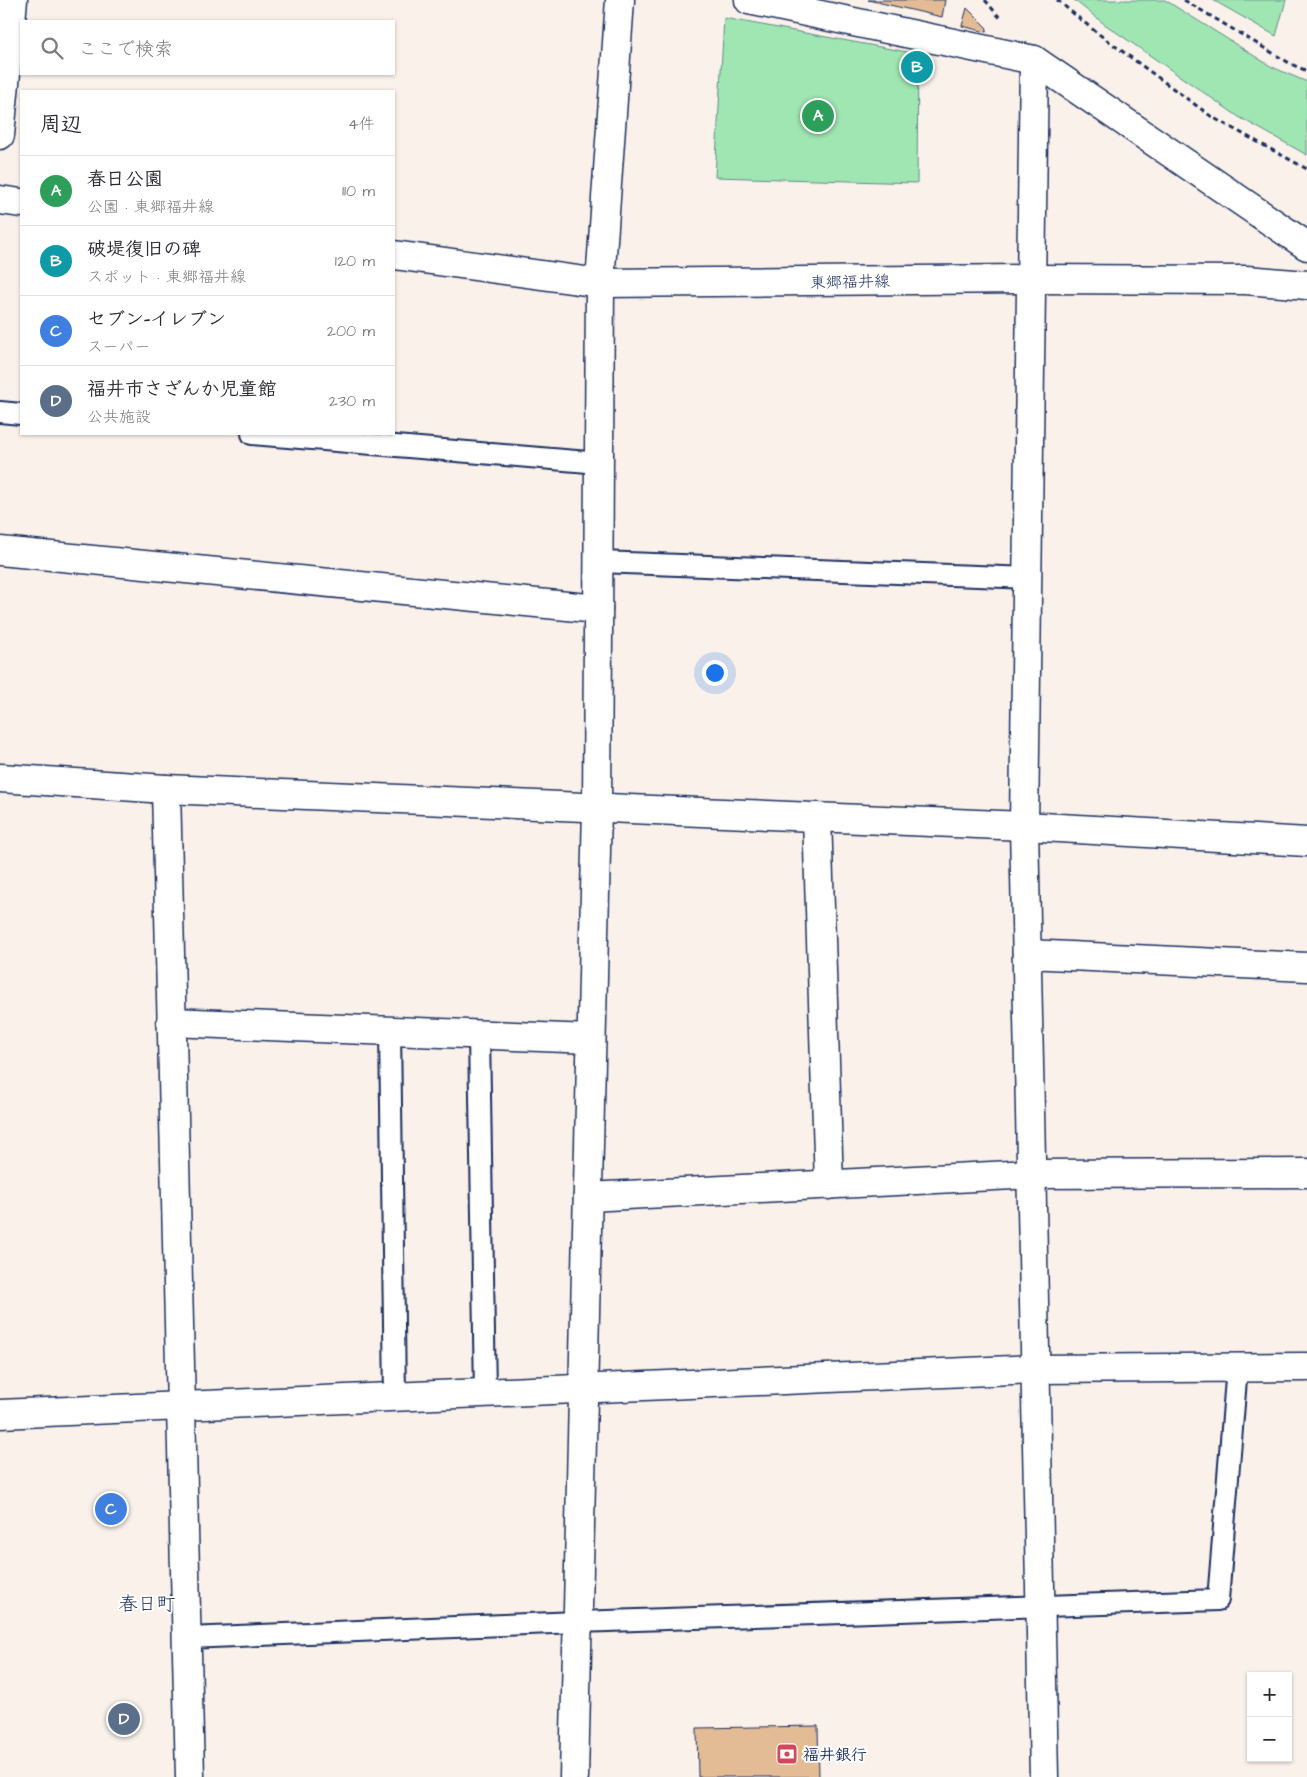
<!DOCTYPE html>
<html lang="ja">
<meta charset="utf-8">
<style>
body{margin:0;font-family:"Architects Daughter","Klee One",sans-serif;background:#f2f2f3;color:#2b2b33}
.controls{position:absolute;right:15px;bottom:15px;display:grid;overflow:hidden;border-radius:0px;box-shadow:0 1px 4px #0004}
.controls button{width:45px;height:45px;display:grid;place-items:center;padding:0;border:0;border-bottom:1px solid #e1e1e2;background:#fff;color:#2b2b33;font:25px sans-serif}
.you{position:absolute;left:714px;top:672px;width:18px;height:18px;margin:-12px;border:4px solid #fff;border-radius:50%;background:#1a73e8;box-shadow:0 0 0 8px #1a73e833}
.badge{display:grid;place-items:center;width:32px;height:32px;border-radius:50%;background:#ea580c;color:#fff;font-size:16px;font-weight:700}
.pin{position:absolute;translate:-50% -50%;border:2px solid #fff;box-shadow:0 1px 5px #0006}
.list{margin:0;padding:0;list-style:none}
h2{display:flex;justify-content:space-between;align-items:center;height:65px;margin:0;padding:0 20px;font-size:21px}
h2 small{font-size:16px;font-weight:400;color:#7c7c81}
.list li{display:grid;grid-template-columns:32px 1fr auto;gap:15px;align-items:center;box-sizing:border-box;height:70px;padding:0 20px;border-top:1px solid #e1e1e2}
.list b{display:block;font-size:19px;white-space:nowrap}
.list p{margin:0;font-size:16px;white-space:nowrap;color:#7c7c81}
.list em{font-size:16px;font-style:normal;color:#7c7c81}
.icon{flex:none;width:28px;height:28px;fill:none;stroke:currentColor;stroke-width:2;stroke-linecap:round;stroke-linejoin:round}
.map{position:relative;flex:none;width:1307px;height:1777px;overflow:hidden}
.search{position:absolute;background:#fff;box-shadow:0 1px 4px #0004;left:20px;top:20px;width:375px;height:55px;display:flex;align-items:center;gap:12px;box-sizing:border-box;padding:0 18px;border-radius:0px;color:#7c7c81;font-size:19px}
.panel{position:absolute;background:#fff;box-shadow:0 1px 4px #0004;left:20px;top:90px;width:375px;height:345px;border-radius:0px}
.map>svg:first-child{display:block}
.green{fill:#a0e6b2;stroke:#5e8a88}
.building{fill:#e3bb94;stroke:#1b2f5e}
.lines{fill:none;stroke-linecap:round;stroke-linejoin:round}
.lane-casing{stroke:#1b2f5e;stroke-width:24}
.street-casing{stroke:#1b2f5e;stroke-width:31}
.secondary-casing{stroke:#1b2f5e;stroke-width:31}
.path{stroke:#1b2f5e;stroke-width:3;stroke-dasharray:5 4;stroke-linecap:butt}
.lane{stroke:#fff;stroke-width:20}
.street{stroke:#fff;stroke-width:28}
.secondary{stroke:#fff;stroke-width:28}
.labels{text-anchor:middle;stroke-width:4;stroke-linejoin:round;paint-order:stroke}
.street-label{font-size:16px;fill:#1b2f5e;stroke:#fff}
.poi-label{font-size:16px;font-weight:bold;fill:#1b2f5e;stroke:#fff;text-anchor:start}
.quarter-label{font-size:19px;fill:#1b2f5e;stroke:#fff}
</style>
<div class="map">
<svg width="1307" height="1777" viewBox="0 0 1307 1777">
<rect width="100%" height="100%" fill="#f9f1ea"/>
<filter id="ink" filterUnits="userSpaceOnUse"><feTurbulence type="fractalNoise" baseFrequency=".02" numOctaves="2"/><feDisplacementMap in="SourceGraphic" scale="10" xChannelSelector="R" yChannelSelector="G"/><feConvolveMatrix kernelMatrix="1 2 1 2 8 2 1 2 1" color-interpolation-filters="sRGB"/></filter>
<g filter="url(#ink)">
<g class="green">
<path d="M1074 0H1165L1272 67 1307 82V155L1239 117 1103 23Z"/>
<path d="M1213 0H1286L1276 36Z"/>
<path d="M724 18 918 54 917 183 715 177Z"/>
</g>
<g class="building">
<path d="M868 0H945L942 17Z"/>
<path d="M967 8 987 28 986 32 962 26Z"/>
<path d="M818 1726 819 1777H698L697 1728Z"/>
</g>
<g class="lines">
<g class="lane-casing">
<g id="lane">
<path d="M0 412 21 414"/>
<path d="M252 434 600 463"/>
<path d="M599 562 1028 578"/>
<path d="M390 1031 395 1397"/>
<path d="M479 1035 485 1393"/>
<path d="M187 1638 578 1622 1218 1600 1237 1367"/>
</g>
</g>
<g class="street-casing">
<g id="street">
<path d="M749 0 1034 60 1307 246"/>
<path d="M1034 60 1024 826 1044 1777"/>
<path d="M0 551 598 609"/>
<path d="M166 789 190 1777"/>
<path d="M817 817 829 1185"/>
<path d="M1027 954 1307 967"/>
<path d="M171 1022 591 1039"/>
<path d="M588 1197 1031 1174 1307 1173"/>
<path d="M0 1414 1035 1369 1307 1367"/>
<path d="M574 1777 597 808 600 283 620 0"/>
</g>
</g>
<g class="secondary-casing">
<g id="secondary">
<path d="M0 135 13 0"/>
<path d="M0 200 21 203"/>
<path d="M394 255 600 283 1031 279 1246 280 1307 285"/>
<path d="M0 778 166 789 1024 826 1307 842"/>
</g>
</g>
<g class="path">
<path d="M985 0 1001 19"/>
<path d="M1057 0 1096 32 1212 117 1307 169"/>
<path d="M1184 0 1291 64 1307 71"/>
</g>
<use href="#lane" class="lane"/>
<use href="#street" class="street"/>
<use href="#secondary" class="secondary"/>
</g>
</g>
<defs>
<g id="bank-square" transform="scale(1.125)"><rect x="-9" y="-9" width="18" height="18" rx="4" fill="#d1495b" stroke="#fff"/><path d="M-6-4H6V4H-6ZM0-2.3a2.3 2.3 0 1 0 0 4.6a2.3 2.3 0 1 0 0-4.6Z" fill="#fff"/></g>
</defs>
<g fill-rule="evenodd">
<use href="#bank-square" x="787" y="1754"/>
</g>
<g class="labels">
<g class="street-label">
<text transform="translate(850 281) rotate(-1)" y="6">東郷福井線</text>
</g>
<g class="poi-label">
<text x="803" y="1760">福井銀行</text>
</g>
<g class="quarter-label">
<text x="147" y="1610">春日町</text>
</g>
</g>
</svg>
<div class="controls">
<button>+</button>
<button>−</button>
</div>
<div class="you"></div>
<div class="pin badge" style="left:818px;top:116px;background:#2e9e5b">A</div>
<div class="pin badge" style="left:917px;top:67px;background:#0f9aa8">B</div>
<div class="pin badge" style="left:111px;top:1509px;background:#3f7fe0">C</div>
<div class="pin badge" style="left:124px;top:1719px;background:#5c6f8a">D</div>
<div class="search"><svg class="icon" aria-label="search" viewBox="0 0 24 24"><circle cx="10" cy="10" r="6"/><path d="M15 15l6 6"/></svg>ここで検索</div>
<section class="panel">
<h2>周辺<small>4件</small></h2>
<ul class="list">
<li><span class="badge" style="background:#2e9e5b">A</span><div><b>春日公園</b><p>公園 · 東郷福井線</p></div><em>110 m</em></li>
<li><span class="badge" style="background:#0f9aa8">B</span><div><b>破堤復旧の碑</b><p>スポット · 東郷福井線</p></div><em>120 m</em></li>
<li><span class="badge" style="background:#3f7fe0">C</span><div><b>セブン-イレブン</b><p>スーパー</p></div><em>200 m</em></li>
<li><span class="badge" style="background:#5c6f8a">D</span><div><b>福井市さざんか児童館</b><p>公共施設</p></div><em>230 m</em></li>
</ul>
</section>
</div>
